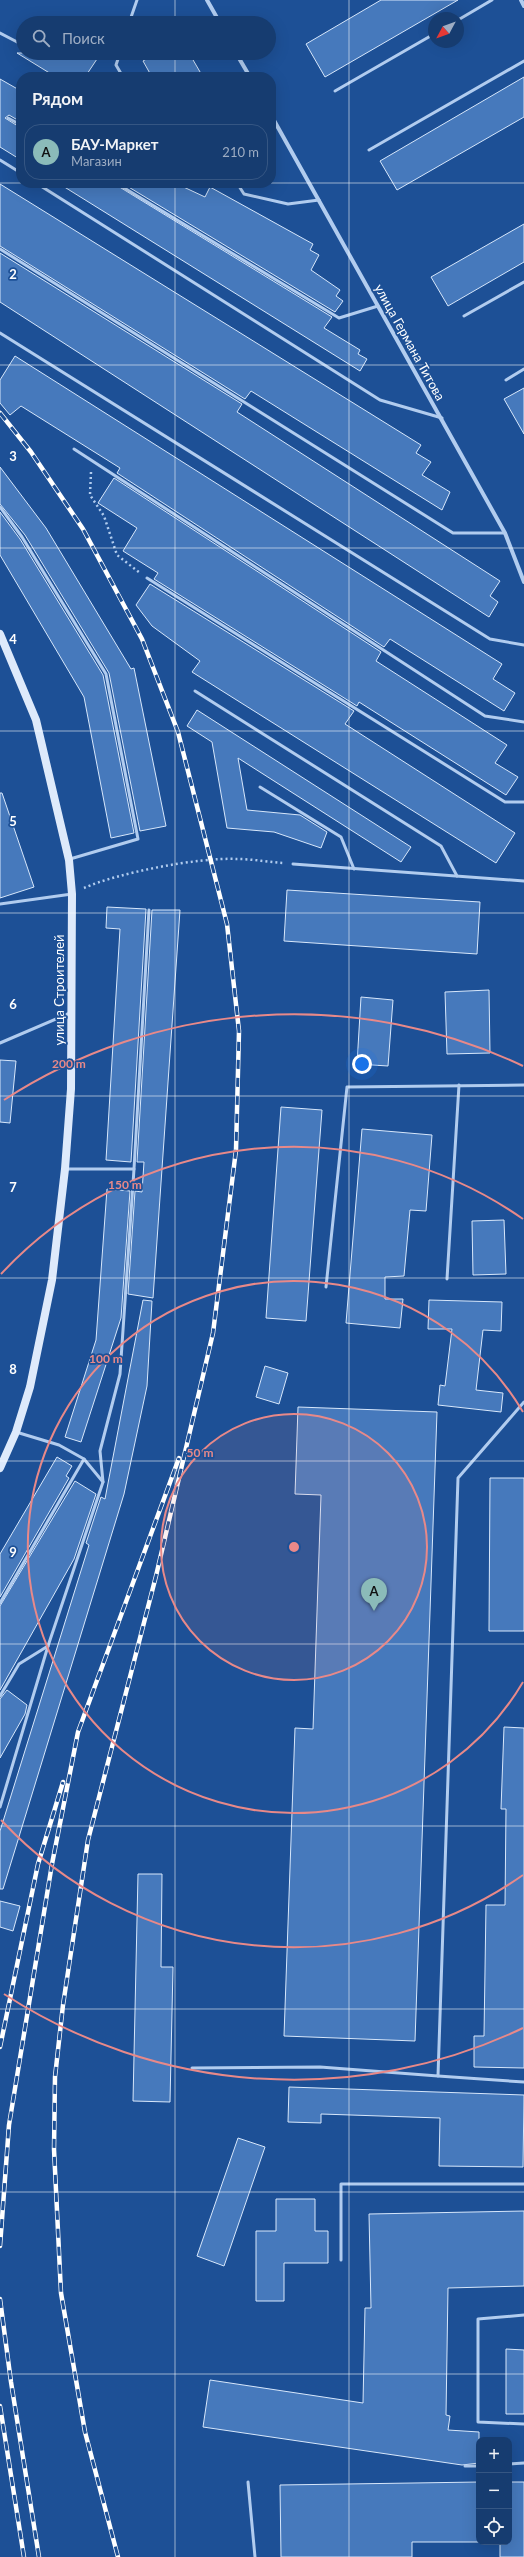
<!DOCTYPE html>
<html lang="ru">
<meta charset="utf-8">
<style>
body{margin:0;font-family:Lato,sans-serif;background:#234778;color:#f1f3f6}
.controls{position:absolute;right:12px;bottom:12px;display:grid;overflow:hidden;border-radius:8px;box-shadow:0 4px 16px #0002}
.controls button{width:36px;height:36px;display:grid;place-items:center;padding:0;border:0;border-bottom:1px solid #355683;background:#163c70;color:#f1f3f6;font:20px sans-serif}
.compass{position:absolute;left:428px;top:12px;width:36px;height:36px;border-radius:50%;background:#163c70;box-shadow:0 4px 16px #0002;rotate:229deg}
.you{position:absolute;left:362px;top:1064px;width:14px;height:14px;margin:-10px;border:3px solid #fff;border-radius:50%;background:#1a73e8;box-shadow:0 0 0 6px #1a73e833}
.badge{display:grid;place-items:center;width:26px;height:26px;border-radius:50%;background:#8bbbb9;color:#111;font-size:13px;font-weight:700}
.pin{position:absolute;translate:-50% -33px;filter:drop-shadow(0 1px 2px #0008)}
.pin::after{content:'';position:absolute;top:21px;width:14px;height:12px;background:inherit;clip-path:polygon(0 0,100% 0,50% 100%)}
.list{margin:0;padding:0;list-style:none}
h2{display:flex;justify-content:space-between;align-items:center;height:52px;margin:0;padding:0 16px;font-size:17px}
h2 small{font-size:13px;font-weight:400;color:#9eadc3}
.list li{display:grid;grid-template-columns:26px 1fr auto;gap:12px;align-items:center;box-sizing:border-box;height:56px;margin:0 8px 8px;padding:0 8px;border:1px solid #355683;border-radius:16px}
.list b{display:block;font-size:15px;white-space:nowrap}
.list p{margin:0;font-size:13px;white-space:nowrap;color:#9eadc3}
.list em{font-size:13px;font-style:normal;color:#9eadc3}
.icon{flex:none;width:22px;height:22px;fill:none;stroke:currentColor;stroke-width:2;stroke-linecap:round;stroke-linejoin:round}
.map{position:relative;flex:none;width:524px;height:2557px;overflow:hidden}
.search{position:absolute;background:#163c70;box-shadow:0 4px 16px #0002;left:16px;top:16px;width:260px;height:44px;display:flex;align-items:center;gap:10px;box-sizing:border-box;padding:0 14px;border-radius:22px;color:#9eadc3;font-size:15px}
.panel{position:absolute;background:#163c70;box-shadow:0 4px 16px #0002;left:16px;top:72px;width:260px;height:116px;border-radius:16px}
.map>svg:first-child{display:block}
.building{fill:#4679bc;stroke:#d7e7fb}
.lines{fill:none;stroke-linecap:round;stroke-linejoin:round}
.path{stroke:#b1ccef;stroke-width:2.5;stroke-dasharray:2 3;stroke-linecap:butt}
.lane{stroke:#b1ccef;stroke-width:3}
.street{stroke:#b1ccef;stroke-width:4}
.secondary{stroke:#deeafb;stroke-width:8}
.rail-casing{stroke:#fff;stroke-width:4.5}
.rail{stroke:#1d5096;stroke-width:3;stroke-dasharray:9;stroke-linecap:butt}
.grid{fill:none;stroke:#fff;stroke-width:1;stroke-opacity:0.55}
.ring{fill:none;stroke:#e88989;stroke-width:2}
.labels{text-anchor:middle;stroke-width:3.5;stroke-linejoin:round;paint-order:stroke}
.street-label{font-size:13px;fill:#fff;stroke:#1d5096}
.grid-label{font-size:13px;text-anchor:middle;font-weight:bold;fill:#fff;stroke:#1d5096;stroke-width:3.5;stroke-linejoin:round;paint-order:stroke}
.centre{fill:#e88989;stroke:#1d5096;stroke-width:2}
.ring-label{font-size:12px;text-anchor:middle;font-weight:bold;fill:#e88989;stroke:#1d5096;stroke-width:3.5;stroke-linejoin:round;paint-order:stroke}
</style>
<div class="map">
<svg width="524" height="2557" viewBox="0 0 524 2557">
<rect width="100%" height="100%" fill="#1d5096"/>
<g class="building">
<path d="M381 0H458L325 77 306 44Z"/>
<path d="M17 53H87L97 59 85 77H56Z"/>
<path d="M157 53H189L203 77H152L143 61Z"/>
<path d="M524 77V117L397 190 380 161Z"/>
<path d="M0 79 21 91V122L9 115 5 118 21 128V160L0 147Z"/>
<path d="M58 183H113L332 317 324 328 360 350 358 354 367 359 360 371Z"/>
<path d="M122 183H175L205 197 210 187 313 244 310 250 319 255 311 270 340 290 336 296 343 301 335 312Z"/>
<path d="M0 184 421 445 416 453 431 462 422 475 450 492 442 510 251 391 245 399 0 246Z"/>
<path d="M524 224V262L448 306 431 277Z"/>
<path d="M0 253 242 404 237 412 500 581 490 596 498 602 489 617 0 302Z"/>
<path d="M15 356 502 664 493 679 515 693 504 711 390 639 384 647 117 473 120 468 21 406 10 415 0 403V380Z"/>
<path d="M524 388V434L504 399Z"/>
<path d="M0 467 46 528 131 669 134 668 166 826 140 831 109 673 25 535 0 504Z"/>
<path d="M114 478 381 652 376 661 507 745 495 763 518 777 506 795 359 702 357 706 154 579 158 573 123 551 137 528 98 503Z"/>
<path d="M0 512 20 539 103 675 134 833 111 838 84 697 0 555Z"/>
<path d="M150 584 354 711 345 724 515 833 496 863 192 672 200 661 152 626 136 605Z"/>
<path d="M197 710 411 847 401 862 238 758 247 810 300 815 327 832 321 848 274 832 227 828 212 742 187 726Z"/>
<path d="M0 793H2L34 887 0 898Z"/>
<path d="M287 890 480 902 477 954 284 941Z"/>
<path d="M107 907 146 909 131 1162 106 1160 120 929 106 928Z"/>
<path d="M152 910H180L153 1298 128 1294 135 1191 142 1192 144 1162H137Z"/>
<path d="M489 990 490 1053 447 1054 445 992Z"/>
<path d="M361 997 393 1000 388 1066 357 1064Z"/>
<path d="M0 1060 16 1061 10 1123 0 1122Z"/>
<path d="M281 1107 322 1110 306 1321 266 1318Z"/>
<path d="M362 1129 432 1135 426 1211 410 1210 404 1276 385 1277V1299H403L400 1328 346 1323Z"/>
<path d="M107 1189 130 1191 121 1318 81 1442 65 1437 96 1340Z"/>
<path d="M504 1220 506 1274 473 1275 472 1221Z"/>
<path d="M143 1300 152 1301 147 1386 124 1494 3 1889H0V1831L89 1545 86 1543 101 1497 105 1499Z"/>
<path d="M429 1300 502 1302 501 1331 483 1330 476 1390 503 1393 501 1412 438 1405 440 1385 445 1386 452 1329H428Z"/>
<path d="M265 1366 288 1373 279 1404 256 1397Z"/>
<path d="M298 1407 437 1412 415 2041 284 2036 295 1728 313 1729 321 1495 295 1494Z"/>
<path d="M57 1457 72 1466 66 1476 69 1478 0 1597V1554Z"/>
<path d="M490 1478H524V1631H489Z"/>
<path d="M75 1481 96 1494 74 1559 0 1690V1606Z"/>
<path d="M7 1690 27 1705 25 1714 0 1758V1699Z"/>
<path d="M504 1727 524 1728V2068L474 2067V2036H484L486 1905H505L506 1809H501Z"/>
<path d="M138 1874H162L161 1967H173L170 2102 133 2101Z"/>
<path d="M0 1901 20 1906 13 1931 0 1927Z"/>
<path d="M289 2087 524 2095 523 2167 439 2166 440 2118 321 2114V2123L288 2122Z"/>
<path d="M238 2138 265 2147 224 2266 197 2256Z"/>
<path d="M276 2199H315V2231H328V2263H284V2301H256V2231H276Z"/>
<path d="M524 2211V2286L448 2288 446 2415 450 2416 448 2430 479 2432V2463L462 2465 203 2427 210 2380 363 2403 365 2308H371L369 2214Z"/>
<path d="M506 2349 524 2350V2414H506Z"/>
<path d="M479 2482V2542H412V2557H281L280 2485Z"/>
<path d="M509 2482H524V2557H500V2542H509Z"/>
</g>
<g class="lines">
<g class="path">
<path d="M91 472 90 495 104 516 117 555 140 573"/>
<path d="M84 888C117 873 199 857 237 859 252 859 268 862 283 863"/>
</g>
<g class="lane">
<path d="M458 20 492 0"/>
<path d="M129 23 137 0"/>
<path d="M0 33 21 44"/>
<path d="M120 53 116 65 123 77"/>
<path d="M335 91 434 34"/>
<path d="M8 118 21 125"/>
<path d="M369 150 524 61"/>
<path d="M0 160 21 173"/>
<path d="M36 183 380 400 442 418"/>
<path d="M116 183 339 318 378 306"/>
<path d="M237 183 244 194 288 204 319 200"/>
<path d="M0 249 453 533H505"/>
<path d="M464 316 524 282"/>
<path d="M0 333 490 639 524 645"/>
<path d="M506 380 524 369"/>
<path d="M74 449 485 716 524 722"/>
<path d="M0 507 22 537 106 674 138 839 70 859"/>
<path d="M147 578 505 802H524"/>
<path d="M195 691 441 846 457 876"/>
<path d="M260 787 341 837 354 869"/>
<path d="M293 864 524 881"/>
<path d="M0 904 72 894"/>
<path d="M0 1043 70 1013"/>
<path d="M66 1169H134"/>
<path d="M447 1279 459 1085"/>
<path d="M326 1287 347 1087 524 1085"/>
<path d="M103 1482 100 1451 120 1374 134 1169 149 910"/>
<path d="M0 1603 84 1459"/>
<path d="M0 1696 19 1664 48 1646"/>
<path d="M0 1807 48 1646 103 1482 84 1459 59 1445 16 1432"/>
<path d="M192 2068 320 2067 438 2076 458 1478 524 1402"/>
<path d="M438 2076 524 2082"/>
<path d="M341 2260V2184H524"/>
<path d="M524 2315 478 2319V2422L524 2424"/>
<path d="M509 2464 524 2463"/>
<path d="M465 2466H479"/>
<path d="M248 2482 255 2557"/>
</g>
<g class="street">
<path d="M207 0 220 23"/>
<path d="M521 0 524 6"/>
<path d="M236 53 250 77"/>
<path d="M271 115 505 533 524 582"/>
</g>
<path class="secondary" d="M0 634 36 720 69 860 72 894 71 1089 65 1169 52 1280 30 1387 16 1432 0 1468"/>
<g class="rail-casing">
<g id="rail">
<path d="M0 413 31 452 83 529 142 639 178 732 227 924 239 1031 236 1150 213 1333 156 1576 88 1840 63 2005 55 2077 54 2149 61 2293 85 2432 118 2557"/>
<path d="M0 2047 38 1864 63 1782"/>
<path d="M0 2246 9 2125 52 1864 78 1732 179 1458"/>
<path d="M0 2299 11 2382 39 2557"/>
<path d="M0 2406 24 2557"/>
</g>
</g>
<use href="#rail" class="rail"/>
</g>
<path class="grid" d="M175 0V23M349 0V2557M175 53V77M0 183H21M175 183V2557M271 183H524M0 365H524M0 548H524M0 731H524M0 913H524M0 1096H524M0 1278H524M0 1461H524M0 1644H524M0 1826H524M0 2009H524M0 2192H524M0 2374H524"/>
<circle cx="294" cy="1547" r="133" fill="#e88989" fill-opacity=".12"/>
<g class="ring">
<circle cx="294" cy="1547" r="133"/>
<path d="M523 1682A266 266 0 1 1 523 1412"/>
<path d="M523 1875A400 400 0 0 1 1 1820M1 1274A400 400 0 0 1 523 1219"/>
<path d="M523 2028A533 533 0 0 1 4 1994M4 1100A533 533 0 0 1 523 1066"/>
</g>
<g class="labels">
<g class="street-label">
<text transform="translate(410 342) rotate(61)" y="5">улица Германа Титова</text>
<text transform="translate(59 990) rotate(-90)" y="5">улица Строителей</text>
</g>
</g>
<g class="grid-label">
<text x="13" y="279">2</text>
<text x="13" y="461">3</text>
<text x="13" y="644">4</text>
<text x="13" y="826">5</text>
<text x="13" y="1009">6</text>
<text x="13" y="1192">7</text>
<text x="13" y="1374">8</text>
<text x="13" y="1557">9</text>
</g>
<circle cx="294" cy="1547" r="6" class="centre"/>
<g class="ring-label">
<text x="69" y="1068">200 m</text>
<text x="125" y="1189">150 m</text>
<text x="106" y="1363">100 m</text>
<text x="200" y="1457">50 m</text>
</g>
</svg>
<div class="controls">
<button>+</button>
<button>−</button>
<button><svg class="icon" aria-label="locate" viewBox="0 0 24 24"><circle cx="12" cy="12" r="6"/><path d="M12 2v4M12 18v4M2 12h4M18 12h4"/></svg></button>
</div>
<svg class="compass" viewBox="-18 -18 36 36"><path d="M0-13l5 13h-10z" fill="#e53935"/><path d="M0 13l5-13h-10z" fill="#9eadc3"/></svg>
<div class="you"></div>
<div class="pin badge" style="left:374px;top:1611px">A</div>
<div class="search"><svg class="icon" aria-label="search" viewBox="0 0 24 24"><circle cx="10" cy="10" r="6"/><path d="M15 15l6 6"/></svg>Поиск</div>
<section class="panel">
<h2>Рядом<small></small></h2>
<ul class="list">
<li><span class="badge">A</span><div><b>БАУ-Маркет</b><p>Магазин</p></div><em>210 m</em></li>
</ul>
</section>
</div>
